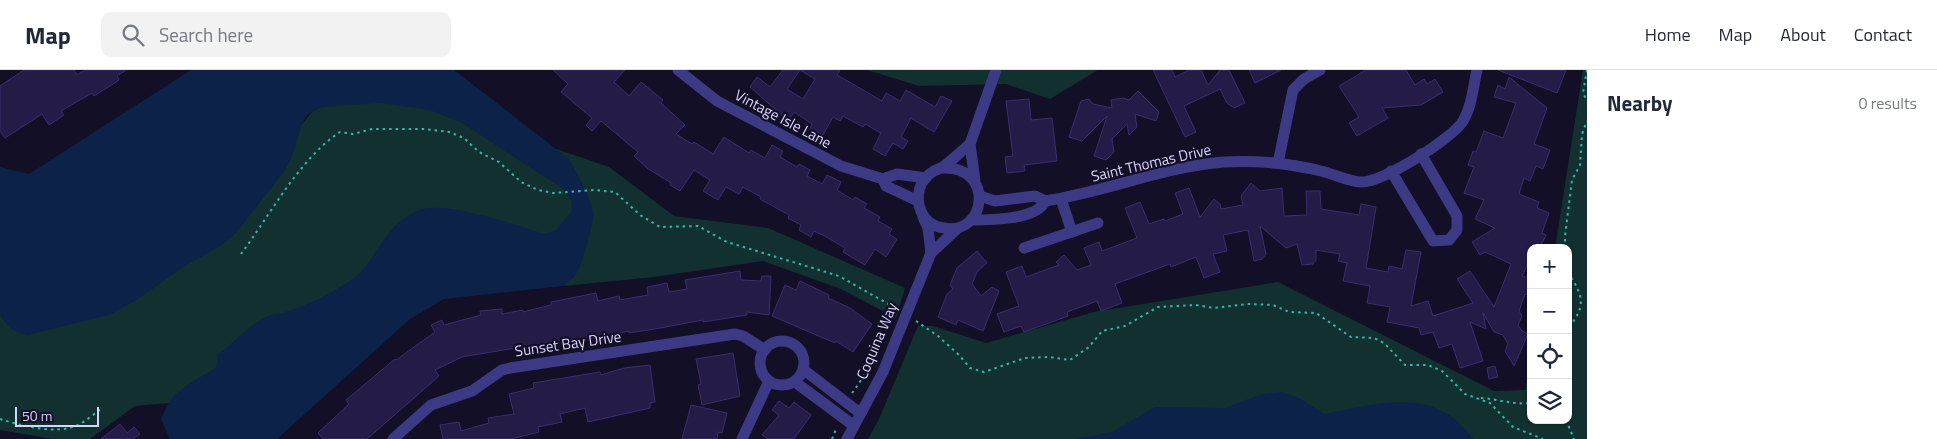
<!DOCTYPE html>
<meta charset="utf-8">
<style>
body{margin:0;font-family:"Titillium Web",sans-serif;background:#f2f2f3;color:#1f2937}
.controls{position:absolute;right:15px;bottom:15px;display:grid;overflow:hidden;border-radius:10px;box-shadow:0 1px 4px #0004}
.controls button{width:45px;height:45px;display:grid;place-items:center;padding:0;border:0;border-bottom:1px solid #e0e1e3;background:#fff;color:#1f2937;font:25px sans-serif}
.scale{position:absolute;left:15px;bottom:12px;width:84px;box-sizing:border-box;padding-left:5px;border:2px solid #d9d4ff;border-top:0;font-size:14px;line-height:18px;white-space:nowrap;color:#d9d4ff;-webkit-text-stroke:4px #130f26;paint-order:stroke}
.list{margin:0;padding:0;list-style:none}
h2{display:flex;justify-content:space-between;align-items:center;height:65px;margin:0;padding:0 20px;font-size:21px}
h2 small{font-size:16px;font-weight:400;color:#747a83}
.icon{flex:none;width:28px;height:28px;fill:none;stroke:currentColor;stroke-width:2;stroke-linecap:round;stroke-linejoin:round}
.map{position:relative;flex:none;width:1587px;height:369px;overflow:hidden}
header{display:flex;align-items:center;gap:30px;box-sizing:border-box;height:70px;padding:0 25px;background:#fff;border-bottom:1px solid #e0e1e3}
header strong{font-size:24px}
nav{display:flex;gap:28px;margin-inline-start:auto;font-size:18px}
.search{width:350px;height:45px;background:#f2f2f3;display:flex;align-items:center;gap:12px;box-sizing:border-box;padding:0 18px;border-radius:10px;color:#747a83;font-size:19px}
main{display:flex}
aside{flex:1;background:#fff}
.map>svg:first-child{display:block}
.green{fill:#12302f}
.water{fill:#0c2248}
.building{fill:#241b47;stroke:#3b2d73;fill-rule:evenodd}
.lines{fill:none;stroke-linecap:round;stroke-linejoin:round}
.path{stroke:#2fb8b0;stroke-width:2;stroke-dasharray:2.5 4;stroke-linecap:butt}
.minor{stroke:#3d3a85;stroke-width:11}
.labels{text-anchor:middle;stroke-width:4.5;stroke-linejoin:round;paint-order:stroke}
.street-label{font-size:15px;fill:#d9d4ff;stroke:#130f26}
</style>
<header>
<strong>Map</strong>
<div class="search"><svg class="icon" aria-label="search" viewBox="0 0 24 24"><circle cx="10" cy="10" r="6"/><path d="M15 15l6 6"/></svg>Search here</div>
<nav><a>Home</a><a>Map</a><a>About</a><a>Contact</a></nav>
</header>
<main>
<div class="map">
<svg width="1587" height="369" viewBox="0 0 1587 369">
<rect width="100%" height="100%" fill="#130f26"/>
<g class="green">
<path d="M867 0H1098L1050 29 1006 14 919 16Z"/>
<path d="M1583 0H1587V369H868L879 349 918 256H933L986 273 1094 242 1278 212 1494 321 1525 320 1531 294V350H1568V178H1555Z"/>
<path d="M410 24 486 55 609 97 674 146 768 158 905 218 896 248 841 219 763 191 654 207 563 216 469 156 385 192 192 331 135 336 90 369H53L0 360V225L219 157 324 27Z"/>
</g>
<g class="water">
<path d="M191 0H454L569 89 586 121 594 144 589 168 580 197 574 207 563 216 444 229 410 249 277 369H170L161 349C174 317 190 314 216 298L218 284C235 273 247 256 266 247 273 243 281 244 288 241 309 235 331 223 350 211 370 198 377 175 393 158 401 149 416 139 429 138 456 135 518 155 544 164L556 160 572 141 571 130 563 119 462 53 430 40 380 33 322 37 308 44 302 54 291 89 283 103 234 165 220 176 185 196 135 231 109 245 28 265C14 263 7 256 0 245V97L29 104Z"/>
<path d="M1282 322 1299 328 1324 344C1363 337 1413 321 1449 345 1458 350 1466 361 1473 369H1075L1112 362 1155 337 1225 338 1262 324Z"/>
</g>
<g class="building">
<path d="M24 0H74L77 5 85 0H126L117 6 119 10 110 16 94 26 92 23 61 41 64 45 49 55 42 44 5 68 0 61V16Z"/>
<path d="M553 0H625L614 12 629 26 641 12 663 30 661 33 685 55 676 64 692 74 694 72 713 84 724 67 749 83 751 80 765 88 772 75 783 81 780 87 797 97 799 94 810 100 807 106 822 114 827 105 841 112 837 120 853 130 855 127 867 134 864 138 880 147 878 151 892 159 889 164 897 169 886 187 875 179 865 195 843 182 845 178 825 166 814 161 811 167 799 160 801 155 788 148 789 145 760 129 761 127 743 117 739 124 726 117 718 130 703 121 710 110 694 100 680 121 670 115 671 113 647 98 634 86 638 82 601 51 592 61 586 55 592 48 561 22 568 14Z"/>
<path d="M783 0H840L837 5 882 31 886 23 900 31 906 20 935 37 941 26 952 31 934 62 911 48 901 67 908 71 903 79 893 73 885 86 873 79 881 63 865 54 863 57 843 46 840 51 833 47 823 65 810 58 812 54 794 42 790 49 777 41 750 17 757 7 770 17ZM800 0 815 9 803 29 787 19Z"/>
<path d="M1153 0H1172L1175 7 1189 0H1201L1208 15 1220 0H1229L1245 33 1234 38 1227 33 1220 19 1184 36 1196 62 1185 67Z"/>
<path d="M1249 0H1281L1255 13Z"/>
<path d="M1366 0H1406L1415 15 1424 9 1427 14 1435 9 1443 22 1421 35 1382 38 1388 48 1357 66 1349 53 1359 47 1339 16Z"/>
<path d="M1498 0H1566L1557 23Z"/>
<path d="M1509 7 1547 38 1534 74 1550 80 1543 99 1536 96 1530 111 1524 108 1519 124 1539 132 1537 138 1549 143 1542 163 1546 165 1540 177 1536 175 1535 178H1531V187L1522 206 1531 209V227L1525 224 1519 241 1522 246 1518 255 1522 261 1528 264 1514 296 1505 281 1508 274 1503 265 1494 262 1483 243 1486 259 1470 252 1483 291 1460 298 1452 274 1439 278 1433 262 1421 265 1419 258 1387 252 1390 237 1367 233 1370 216 1343 211 1347 193 1338 191 1340 184 1316 180V190L1313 194 1302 195 1297 174 1286 178 1260 156 1266 184 1262 189 1254 191 1248 160 1223 165 1227 181 1213 184 1220 202 1204 208 1196 187 1171 197 1170 194 1115 214 1122 233 1101 241 1097 231 1067 242 1068 246 1024 262 1021 256 1004 262 997 244 1019 236 1006 202 1022 196 1026 207 1059 195 1056 192 1064 185 1077 200 1091 195 1084 178 1099 172 1102 181 1137 168 1125 138 1140 132 1149 154 1164 149 1165 151 1183 144 1175 123 1189 118 1200 147 1214 129 1220 134 1221 139 1243 135 1241 126 1251 113 1260 121 1282 118 1284 146 1307 145 1306 121H1320L1321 139 1359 145 1361 134 1376 137 1366 198 1388 202 1389 196 1402 199 1406 180 1421 182 1411 236 1428 231 1433 246 1473 233 1457 209 1470 201 1494 237 1511 194 1485 182 1480 185 1472 172 1495 158 1475 149 1484 130 1464 123 1474 97 1468 95 1473 81 1476 82 1484 61 1503 68 1516 33 1494 27 1498 15 1505 19Z"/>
<path d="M1138 21 1159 42 1156 51 1135 44 1137 57 1129 65 1127 54 1112 69 1114 82 1106 90 1094 86 1107 46 1082 71 1069 67 1081 31 1089 29 1093 34 1112 38 1111 30 1123 28 1129 30Z"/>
<path d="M1029 29 1031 50 1052 48 1057 91 1024 95 1025 101 1007 103 1005 87 1013 86 1006 31Z"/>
<path d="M977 181 987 193 977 202 972 214 981 226 992 217 999 221 983 261 958 250 956 255 938 247 947 224 953 219 950 215 957 198Z"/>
<path d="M740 201 741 210 761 211 762 206H771L769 245 747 242V245L703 252V250L655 259 629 263V261L607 266 558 273 557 271 462 287 435 300 439 306 367 369H323L318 363 349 334 346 330 395 289 396 290 435 262 431 255 442 250 444 255 481 245 480 241 502 239V244L523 240V242L551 235V232L596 223 598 231 619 226 620 230 648 225 647 217 667 213 669 222 687 219 685 210Z"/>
<path d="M800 211 829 225 828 228 850 238 872 254 853 282 836 271 835 273 772 246 785 215 796 220Z"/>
<path d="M733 283 740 326 702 335 698 315 701 314 696 289Z"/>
<path d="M650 295 655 332 650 333V338L588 352 585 338 560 344 562 352 538 357 539 362 511 369H443L440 355 459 352 461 361 489 353 488 348 514 344 509 324 534 318 533 313 600 302 601 305 624 298Z"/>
<path d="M1495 296 1498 307 1489 309 1487 298Z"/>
<path d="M779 331 789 338 794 332 811 345 794 369H768L762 365 779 345 772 340Z"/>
<path d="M691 335 727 343 722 363 718 362 717 369H682Z"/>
<path d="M120 354 127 363 134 357 140 364 133 369H101Z"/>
</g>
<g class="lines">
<g class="path">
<path d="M1587 0 1583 23 1587 31"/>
<path d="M1565 178V166L1572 110 1580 95 1582 64 1587 51"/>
<path d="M241 184C270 145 300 88 340 62L353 64 372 59H425L449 62 464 68 479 82 499 92 521 112 538 120 553 123 595 120 615 122 640 145 660 157 698 156 727 172 839 206 897 239"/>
<path d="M1568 202C1583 226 1587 236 1568 258"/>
<path d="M916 251 938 266 959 285 970 298 984 302 1025 288 1049 287 1070 290 1089 277 1102 261 1125 256 1158 237 1196 235 1214 238 1247 234 1273 235 1289 242 1316 243 1351 267 1374 268 1384 273 1405 295H1428L1442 301 1465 324 1490 333 1513 357 1543 369"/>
<path d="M852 323C872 297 882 267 895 237"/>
<path d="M1481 328C1498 329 1513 335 1531 333"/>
<path d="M0 349C22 356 57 365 78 355 86 351 94 344 101 339"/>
<path d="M1566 350 1574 369"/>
<path d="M832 369 837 357"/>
</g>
<g class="minor">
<path d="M678 0 717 31 841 96 883 109"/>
<path d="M970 74 996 0"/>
<path d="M1278 93 1293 20 1304 9 1320 0"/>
<path d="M943 98C995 96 987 166 944 158 934 157 925 151 921 141 915 127 919 109 934 101 937 99 941 99 944 96 953 90 961 81 970 74L975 111"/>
<path d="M1391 101 1433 171 1449 170 1457 160V146L1421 84"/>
<path d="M1061 129 1072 162"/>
<path d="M918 131 886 116 883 109 897 104 926 108"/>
<path d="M1045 131C1105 122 1163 97 1223 92 1256 90 1288 93 1321 101 1334 104 1347 111 1361 112 1382 113 1452 69 1463 51 1472 36 1473 17 1477 0"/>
<path d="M923 147 928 158 931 183 958 158"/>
<path d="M971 150C990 150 1037 150 1045 131L1035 126 995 131 980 126"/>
<path d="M1024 178 1098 153"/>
<circle cx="782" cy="293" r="22"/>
<path d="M804 300 860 343"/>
<path d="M795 312 853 355"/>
<path d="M393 369 431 335 472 321 502 300 510 298 735 264 743 266 765 280"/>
<path d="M742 369 769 311"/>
<path d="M847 369 883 302 931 183"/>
</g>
</g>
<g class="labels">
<g class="street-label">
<text transform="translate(783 49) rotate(28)" y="5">Vintage Isle Lane</text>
<text transform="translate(1151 93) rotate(-13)" y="5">Saint Thomas Drive</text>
<text transform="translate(877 271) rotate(-67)" y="5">Coquina Way</text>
<text transform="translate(568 274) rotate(-8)" y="5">Sunset Bay Drive</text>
</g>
</g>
</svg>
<div class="controls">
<button>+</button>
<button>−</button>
<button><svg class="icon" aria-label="locate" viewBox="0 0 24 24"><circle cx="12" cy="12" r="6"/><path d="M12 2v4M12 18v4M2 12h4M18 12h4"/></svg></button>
<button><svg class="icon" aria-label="layers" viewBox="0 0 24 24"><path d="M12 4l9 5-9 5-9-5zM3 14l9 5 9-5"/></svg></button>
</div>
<div class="scale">50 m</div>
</div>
<aside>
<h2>Nearby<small>0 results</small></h2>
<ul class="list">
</ul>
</aside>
</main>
